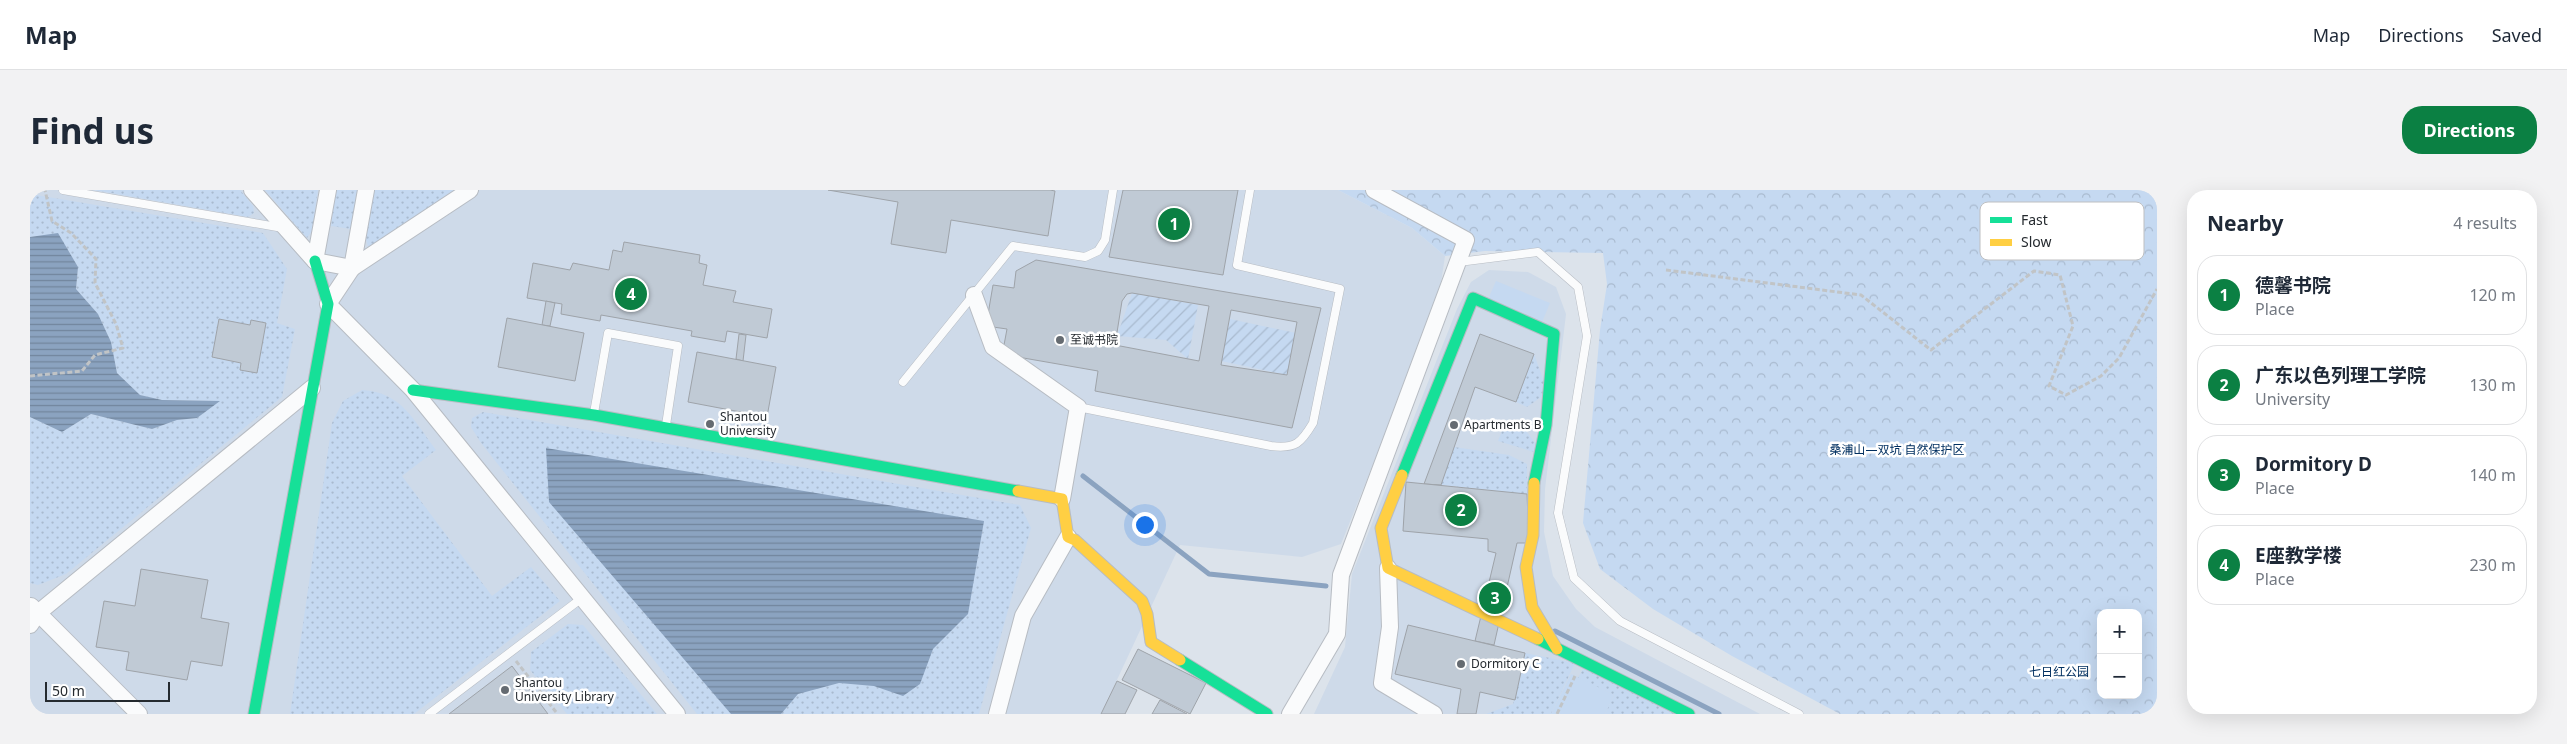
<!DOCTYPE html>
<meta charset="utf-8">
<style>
body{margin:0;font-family:"Noto Sans","Noto Sans SC",sans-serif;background:#f2f2f3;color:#1f2937}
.controls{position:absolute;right:15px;bottom:15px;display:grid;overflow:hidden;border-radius:10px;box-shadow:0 5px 20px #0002}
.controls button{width:45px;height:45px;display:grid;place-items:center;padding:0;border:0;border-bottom:1px solid #e0e1e3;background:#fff;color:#1f2937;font:25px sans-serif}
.scale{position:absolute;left:15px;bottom:12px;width:125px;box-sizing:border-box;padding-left:5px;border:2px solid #252a2f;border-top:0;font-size:14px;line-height:18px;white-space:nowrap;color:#252a2f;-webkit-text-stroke:4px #fff;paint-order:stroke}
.you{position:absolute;left:1114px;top:334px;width:18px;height:18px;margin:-12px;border:4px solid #fff;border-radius:50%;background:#1a73e8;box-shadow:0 0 0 8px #1a73e833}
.badge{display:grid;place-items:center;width:32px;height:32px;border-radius:50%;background:#0b8043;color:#fff;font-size:16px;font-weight:700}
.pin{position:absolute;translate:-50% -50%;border:2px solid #fff;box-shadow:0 1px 5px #0006}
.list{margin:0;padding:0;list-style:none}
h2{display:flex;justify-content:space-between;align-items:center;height:65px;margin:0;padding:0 20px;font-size:21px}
h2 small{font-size:16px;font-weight:400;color:#747a83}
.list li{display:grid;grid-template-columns:32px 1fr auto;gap:15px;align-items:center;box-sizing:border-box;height:80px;margin:0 10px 10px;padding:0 10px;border:1px solid #e0e1e3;border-radius:20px}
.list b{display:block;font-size:19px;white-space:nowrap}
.list p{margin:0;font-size:16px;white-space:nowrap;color:#747a83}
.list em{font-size:16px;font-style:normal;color:#747a83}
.map{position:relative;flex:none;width:2127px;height:524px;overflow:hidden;border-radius:20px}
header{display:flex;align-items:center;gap:30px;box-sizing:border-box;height:70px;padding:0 25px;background:#fff;border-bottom:1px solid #e0e1e3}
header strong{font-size:24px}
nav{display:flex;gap:28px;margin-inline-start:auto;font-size:18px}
.intro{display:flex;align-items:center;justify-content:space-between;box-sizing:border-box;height:120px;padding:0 30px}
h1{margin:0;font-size:35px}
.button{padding:12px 22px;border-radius:20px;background:#0b8043;color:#fff;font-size:18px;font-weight:700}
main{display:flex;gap:30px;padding:0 30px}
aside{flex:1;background:#fff;border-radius:20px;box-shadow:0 5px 20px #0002}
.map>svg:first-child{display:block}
.built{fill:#cedae9}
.grass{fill:url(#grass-dots)}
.forest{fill:url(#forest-crowns);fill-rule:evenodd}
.garden{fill:url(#garden-furrows)}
.pitch{fill:#c5d9f1}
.water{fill:url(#water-rules)}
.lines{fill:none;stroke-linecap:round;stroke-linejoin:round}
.stream{stroke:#8ba3c0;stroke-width:5}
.building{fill:#c0cad5;stroke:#9ea3a9;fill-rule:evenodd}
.lane-casing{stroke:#b7bcc3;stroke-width:9}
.street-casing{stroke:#b7bcc3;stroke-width:18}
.fast-casing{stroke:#b7bcc3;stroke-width:13}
.slow-casing{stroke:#b7bcc3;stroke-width:13}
.path{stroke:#c1c4c6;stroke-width:3;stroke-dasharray:5 2.5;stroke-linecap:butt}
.lane{stroke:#fafbfc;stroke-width:8}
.street{stroke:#fafbfc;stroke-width:16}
.fast{stroke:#16e098;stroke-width:11}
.slow{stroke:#ffcf43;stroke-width:11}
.poi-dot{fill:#656b71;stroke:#fff;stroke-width:2}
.labels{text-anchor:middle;stroke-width:5;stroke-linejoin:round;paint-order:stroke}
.poi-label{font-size:12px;fill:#252a2f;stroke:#fff;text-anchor:start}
.park-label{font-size:12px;fill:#012f60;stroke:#fff}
.key{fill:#fff;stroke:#bebfc1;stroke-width:1}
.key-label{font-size:14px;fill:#252a2f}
</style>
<header>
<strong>Map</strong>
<nav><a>Map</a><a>Directions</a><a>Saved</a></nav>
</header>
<div class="intro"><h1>Find us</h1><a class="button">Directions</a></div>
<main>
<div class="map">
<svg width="2127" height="524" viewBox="0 0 2127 524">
<defs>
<pattern id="grass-dots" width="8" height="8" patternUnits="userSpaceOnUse" patternTransform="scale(1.25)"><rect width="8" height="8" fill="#c5d9f1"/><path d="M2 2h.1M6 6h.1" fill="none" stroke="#a9bacf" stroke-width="1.8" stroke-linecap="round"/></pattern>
<pattern id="forest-crowns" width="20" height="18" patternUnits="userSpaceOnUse" patternTransform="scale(1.25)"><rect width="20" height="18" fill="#c5d9f1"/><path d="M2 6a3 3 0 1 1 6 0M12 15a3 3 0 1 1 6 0" fill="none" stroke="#a9bacf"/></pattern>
<pattern id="garden-furrows" width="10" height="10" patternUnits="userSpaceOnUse" patternTransform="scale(1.25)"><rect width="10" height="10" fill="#c5d9f1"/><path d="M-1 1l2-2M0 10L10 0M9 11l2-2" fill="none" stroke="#a9bacf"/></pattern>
<pattern id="water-rules" width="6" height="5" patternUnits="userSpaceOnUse" patternTransform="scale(1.25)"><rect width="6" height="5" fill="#8ba3c0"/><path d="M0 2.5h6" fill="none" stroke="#71859c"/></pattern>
</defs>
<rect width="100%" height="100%" fill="#dce3eb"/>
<g class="built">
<path d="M0 0H1308L1382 38 1415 66 1408 113 1311 354 1272 367 1150 355 1071 524H0Z"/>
<path d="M1459 80 1498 82 1526 97 1536 124 1515 299 1514 342 1523 386 1546 419 1565 437 1730 524H1284L1315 457 1322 384 1427 119 1441 92Z"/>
</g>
<g class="grass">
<path d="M64 0H210L223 16 224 23 218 27Z"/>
<path d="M235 0H288L282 41 277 48Z"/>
<path d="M306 0H328L321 39 301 36Z"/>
<path d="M343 0H430L347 55 338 56 335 46Z"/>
<path d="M0 4 233 43 257 79 247 133 265 139 252 207 36 384 8 395 0 393V227L32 242 61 224 122 239 147 230 167 228 189 211 132 210 110 205 87 183 81 152 68 124 46 99 48 77 28 44 0 47Z"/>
<path d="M1504 164 1516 197 1514 205 1497 217 1486 212Z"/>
<path d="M332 200C372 202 384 231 406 260L372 286 462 406 501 377 530 411 384 524H260L302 233 313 211Z"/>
<path d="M453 222 990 315 1001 338 949 524H667L451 253 441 237 442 228Z"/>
<path d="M1475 233 1496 241 1506 254 1504 262 1468 251Z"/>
<path d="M1424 257 1479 265 1497 274V304L1411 295Z"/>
<path d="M538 434 553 435 627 524H537L500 480 501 462Z"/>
<path d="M1495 463 1545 473 1521 524H1456L1483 514Z"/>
<path d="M1554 477 1648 524H1575L1584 505 1548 488Z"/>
</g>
<path class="forest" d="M1308 0H2127V524H1810L1702 466 1623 419 1570 379 1553 333 1570 140 1577 94 1573 63 1455 61 1415 66 1382 38ZM2071 423H2108V505H2071Z"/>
<g class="garden">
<path d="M1102 103 1168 115 1158 169 1136 150 1087 146Z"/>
<path d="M1200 129 1266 143 1257 185 1191 171Z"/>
</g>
<g class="pitch">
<path d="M1466 91 1520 113 1510 137 1456 114Z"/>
<path d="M1541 484 1584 505 1575 524H1521Z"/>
</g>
<g class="water">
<path d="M28 43 48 77 46 99 68 124 81 152 87 183 110 205 132 210 190 211 167 228 147 230 122 239 61 224 32 242 0 227V47Z"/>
<path d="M516 258 954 331 938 424 903 459 890 494 873 506 844 496 809 493 768 504 751 524H701L519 312Z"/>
</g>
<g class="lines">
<g class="stream">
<path d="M1053 286 1179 384 1296 396"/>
<path d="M1525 441 1689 524"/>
</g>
</g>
<g class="building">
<path d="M798 0H1020L1025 1 1018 46 921 30 916 63 861 54 868 12Z"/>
<path d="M1093 0H1208L1193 85 1079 67Z"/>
<path d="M594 52 670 65 669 73 677 75 673 95 706 101 703 112 742 119 737 148 697 141 695 152 661 146 662 141 571 125 570 131 531 124 532 114 497 108 503 73 540 80 543 73 579 80 583 60 592 62Z"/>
<path d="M1006 70 1291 118 1262 238 1065 201 1068 181 982 166 974 155 977 139 956 136 963 95 984 98 986 81ZM1102 103 1179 116 1169 171 1085 155 1092 111 1097 104ZM1201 120 1267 132 1257 185 1191 175Z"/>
<path d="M516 111 525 113 520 136 512 135Z"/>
<path d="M477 128 554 143 545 191 468 177Z"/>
<path d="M189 129 220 135 221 130 236 133 227 183 210 180 211 173 182 167Z"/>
<path d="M709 144 716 145 713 171 706 169Z"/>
<path d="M1450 144 1504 164 1486 212 1445 197 1411 295 1394 294Z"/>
<path d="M667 162 746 177 737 227 658 212Z"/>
<path d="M1376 292 1497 304 1499 353H1487L1464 455 1445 451 1466 363 1458 361V349L1373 341Z"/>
<path d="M111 379 178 390 171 428 199 433 192 476 161 471 157 490 96 480 99 462 66 457 74 411 105 416Z"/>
<path d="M1378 435 1495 463 1485 510 1450 502 1446 524H1427L1431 499 1365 484Z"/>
<path d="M1108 459 1176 493 1160 524 1092 490Z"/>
<path d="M482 476 518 524H419Z"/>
<path d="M1087 491 1107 500 1095 524H1071Z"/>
<path d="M1130 510 1157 524H1122Z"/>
</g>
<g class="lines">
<g class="lane-casing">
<g id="lane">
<path d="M33 0 253 38"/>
<path d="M1429 72 1508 62 1548 97 1557 146 1528 323 1544 388 1590 431 1769 524"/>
<path d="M873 192 983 56 1055 67 1068 61 1075 50 1083 0"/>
<path d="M1048 217 1241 256C1266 259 1271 253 1283 233L1310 99 1207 75 1220 0"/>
<path d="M564 223 578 143 648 156 636 235"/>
<path d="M399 524 552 408"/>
</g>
</g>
<g class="street-casing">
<g id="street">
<path d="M222 0 285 71 322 78 440 0"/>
<path d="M336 0 322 78 298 114 383 200 647 524"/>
<path d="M285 71 298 0"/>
<path d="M944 105 963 157 1048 217 1032 309"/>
<path d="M1358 378 1360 437 1352 493 1404 524"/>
<path d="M1 416 109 524"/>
<path d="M0 435 8 423 282 198"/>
<path d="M967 524 993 426 1038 347"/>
<path d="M1260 524 1307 444 1311 385 1436 50 1344 0"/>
</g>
</g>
<g class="fast-casing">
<g id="fast">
<path d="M383 200 564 225 988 301"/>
<path d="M1372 285 1443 108 1524 144 1516 235 1504 293"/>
<path d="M1508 449 1659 524"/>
<path d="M1150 470 1237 524"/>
<path d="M224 524 298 114 285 71"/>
</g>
</g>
<g class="slow-casing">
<g id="slow">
<path d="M1372 285 1351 338 1358 378 1508 449"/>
<path d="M1504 293 1503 345 1496 377 1502 417 1527 459"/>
<path d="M988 301 1032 309 1038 347 1045 350 1112 411 1117 424 1121 452 1150 470"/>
</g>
</g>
<g class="path">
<path d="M1636 80 1831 105 1901 160 2004 81 2030 85 2043 136 2019 196 2036 205 2071 186 2089 168 2127 99"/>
<path d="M0 186 52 181 65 165 93 158 86 134 65 93 66 69 41 43 22 31 15 0"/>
<path d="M486 471 526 522"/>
<path d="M1527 524 1545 486"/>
</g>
<use href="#lane" class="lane"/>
<use href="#street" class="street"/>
<use href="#fast" class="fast"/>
<use href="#slow" class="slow"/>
</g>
<g class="poi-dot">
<circle cx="1030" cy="150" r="5"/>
<circle cx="680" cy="234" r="5"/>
<circle cx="1424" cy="235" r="5"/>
<circle cx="1431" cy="474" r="5"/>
<circle cx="475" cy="500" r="5"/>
</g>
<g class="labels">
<g class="poi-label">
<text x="1040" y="154">至诚书院</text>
<text x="690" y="231">Shantou<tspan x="690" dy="14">University</tspan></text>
<text x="1434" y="239">Apartments B</text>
<text x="1441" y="478">Dormitory C</text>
<text x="485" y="497">Shantou<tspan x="485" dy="14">University Library</tspan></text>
</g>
<g class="park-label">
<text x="1867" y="264">桑浦山—双坑 自然保护区</text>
<text x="2029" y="486">七日红公园</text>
</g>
</g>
<rect x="1950" y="12" width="164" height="58" rx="8" class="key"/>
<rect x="1960" y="27" width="22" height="6" fill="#16e098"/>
<rect x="1960" y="49" width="22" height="7" fill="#ffcf43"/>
<g class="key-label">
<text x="1991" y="35">Fast</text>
<text x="1991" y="57">Slow</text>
</g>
</svg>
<div class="controls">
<button>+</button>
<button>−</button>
</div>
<div class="scale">50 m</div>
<div class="you"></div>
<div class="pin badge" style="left:1144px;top:34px">1</div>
<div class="pin badge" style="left:1431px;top:320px">2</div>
<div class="pin badge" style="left:1465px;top:408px">3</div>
<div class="pin badge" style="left:601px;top:104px">4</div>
</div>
<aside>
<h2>Nearby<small>4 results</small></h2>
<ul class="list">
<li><span class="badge">1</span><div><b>德馨书院</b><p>Place</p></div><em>120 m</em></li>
<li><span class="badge">2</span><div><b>广东以色列理工学院</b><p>University</p></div><em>130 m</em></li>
<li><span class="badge">3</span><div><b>Dormitory D</b><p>Place</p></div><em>140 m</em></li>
<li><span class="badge">4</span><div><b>E座教学楼</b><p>Place</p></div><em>230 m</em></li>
</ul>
</aside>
</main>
